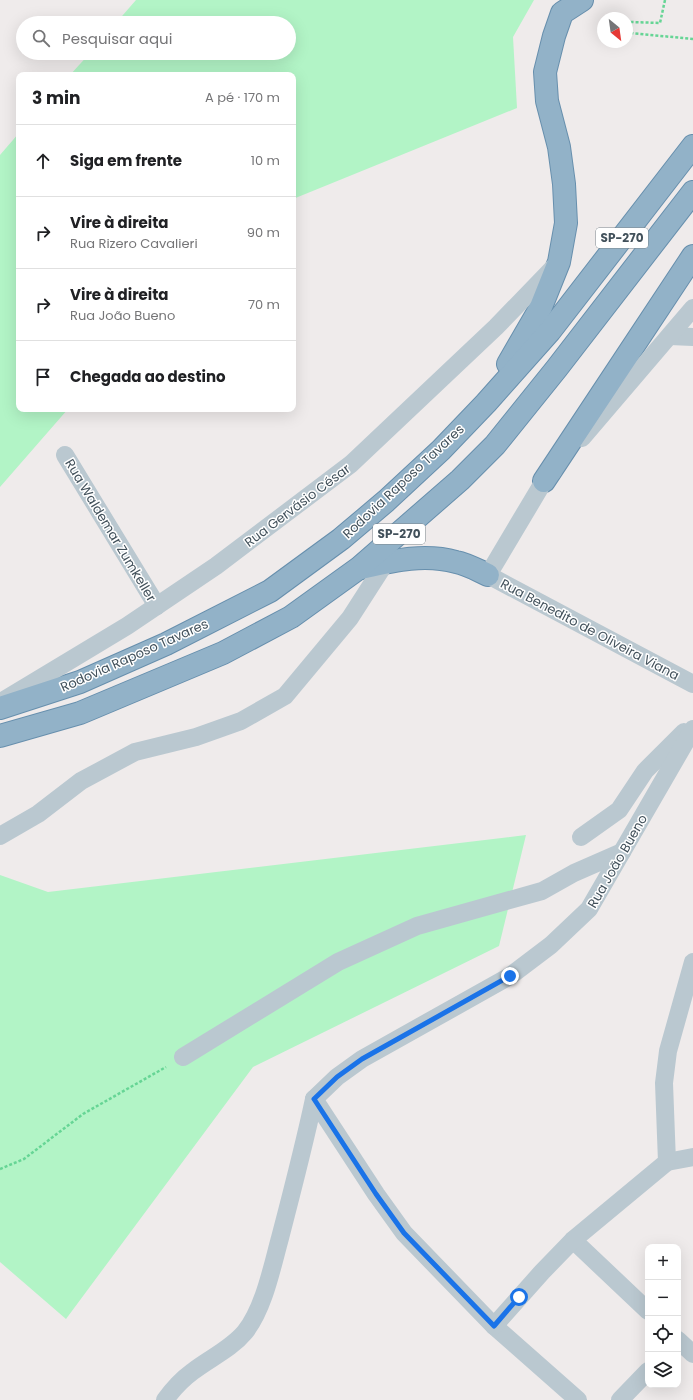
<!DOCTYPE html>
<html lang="pt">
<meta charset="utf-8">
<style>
body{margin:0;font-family:Poppins,sans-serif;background:#f6f6f6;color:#202124}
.controls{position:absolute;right:12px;bottom:12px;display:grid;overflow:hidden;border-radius:8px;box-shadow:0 4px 16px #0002}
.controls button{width:36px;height:36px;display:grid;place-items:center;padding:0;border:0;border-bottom:1px solid #e0e0e0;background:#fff;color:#202124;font:20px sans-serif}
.compass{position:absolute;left:597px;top:12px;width:36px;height:36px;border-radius:50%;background:#fff;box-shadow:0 4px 16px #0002;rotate:151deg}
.stop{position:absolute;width:12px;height:12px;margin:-9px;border:3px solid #1a73e8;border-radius:50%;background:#fff}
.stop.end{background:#1a73e8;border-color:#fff;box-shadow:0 1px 4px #0008}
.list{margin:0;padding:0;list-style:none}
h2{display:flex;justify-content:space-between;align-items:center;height:52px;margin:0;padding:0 16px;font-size:17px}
h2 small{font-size:13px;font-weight:400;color:#757577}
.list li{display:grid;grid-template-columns:26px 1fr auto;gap:12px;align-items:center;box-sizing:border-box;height:72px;padding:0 16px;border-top:1px solid #e0e0e0}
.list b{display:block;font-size:15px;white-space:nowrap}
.list p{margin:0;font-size:13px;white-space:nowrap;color:#757577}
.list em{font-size:13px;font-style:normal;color:#757577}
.icon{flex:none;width:22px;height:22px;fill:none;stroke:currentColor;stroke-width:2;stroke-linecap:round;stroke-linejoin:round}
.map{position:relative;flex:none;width:693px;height:1400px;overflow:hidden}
.search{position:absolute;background:#fff;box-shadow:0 4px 16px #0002;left:16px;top:16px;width:280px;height:44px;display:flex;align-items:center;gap:10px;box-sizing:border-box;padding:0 14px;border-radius:22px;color:#757577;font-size:15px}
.panel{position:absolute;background:#fff;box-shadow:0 4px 16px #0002;left:16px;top:72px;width:280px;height:340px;border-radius:8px}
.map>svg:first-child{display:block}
.green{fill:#b2f4c6}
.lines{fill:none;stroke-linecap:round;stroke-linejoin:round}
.trunk-casing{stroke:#678fad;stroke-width:24}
.path{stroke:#66d595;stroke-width:2.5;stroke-dasharray:3 2;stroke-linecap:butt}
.minor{stroke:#bac8d0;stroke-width:18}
.trunk{stroke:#92b2c8;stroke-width:22}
.route{stroke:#1a73e8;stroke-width:5}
.labels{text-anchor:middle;stroke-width:3;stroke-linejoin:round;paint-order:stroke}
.shield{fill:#fff;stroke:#7b858c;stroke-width:1}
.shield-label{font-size:12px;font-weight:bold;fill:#42515b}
.street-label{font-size:13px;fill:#42515b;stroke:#fff}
</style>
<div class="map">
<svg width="693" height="1400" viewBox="0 0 693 1400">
<rect width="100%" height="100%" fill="#efebeb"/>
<g class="green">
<path d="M136 0H534L513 37 517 108 293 199V75H70L90 53H289V23H116Z"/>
<path d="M19 133V409H68L0 487V155Z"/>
<path d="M526 835 499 946 253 1067 66 1319 0 1262V875L48 892Z"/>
</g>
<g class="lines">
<g class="trunk-casing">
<g id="trunk">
<path d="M508 364 541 307 559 262 566 223 564 184 559 147 547 101 545 72 554 36 562 13 582 0"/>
<path d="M544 481 693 256"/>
<path d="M361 568C392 561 424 553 456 562 467 564 477 570 488 575"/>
<path d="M0 708 80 682 166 644 270 591 341 539 386 501 441 450 486 403 550 331 693 146"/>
<path d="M0 736 80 713 223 653 291 617 359 568 460 480 495 445 557 368 693 192"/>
</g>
</g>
<g class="path">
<path d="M665 0 660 23 630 22V33L693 39"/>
<path d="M0 1169 24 1159 83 1114 166 1067"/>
</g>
<g class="minor">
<path d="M670 336 693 337"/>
<path d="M582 438 693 308"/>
<path d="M65 455 157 606"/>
<path d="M553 471 544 481 488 575 693 684"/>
<path d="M1 702 127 626 216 566 351 464 496 327 555 266"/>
<path d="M0 836 38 814 81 781 135 752 196 737 241 721 285 696 350 618 386 562"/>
<path d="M581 837 619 810 645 771 684 732"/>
<path d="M183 1057 338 962 417 926 542 891 574 873 622 852"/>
<path d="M314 1099 337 1077 362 1059 510 976 551 945 589 909 693 729"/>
<path d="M314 1099 376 1194 404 1233 494 1326 578 1400"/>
<path d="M667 1162 693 1157"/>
<path d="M573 1240 648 1311"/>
<path d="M494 1326 542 1272 573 1240 667 1162 664 1083 668 1051 693 962"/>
<path d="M678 1340 693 1354"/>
<path d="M165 1400C173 1389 181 1380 192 1372 210 1358 231 1349 245 1332 264 1308 272 1267 280 1238 292 1192 304 1146 314 1099"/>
<path d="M620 1400 648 1371"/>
</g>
<use href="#trunk" class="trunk"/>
</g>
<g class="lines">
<path class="route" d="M510 976 362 1059 337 1077 314 1099 376 1194 404 1233 494 1326 519 1297"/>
</g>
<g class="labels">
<g class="shield">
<rect x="596" y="228" width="52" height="20" rx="3"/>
<rect x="373" y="524" width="52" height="20" rx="3"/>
</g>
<g class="shield-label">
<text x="622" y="242">SP-270</text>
<text x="399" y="538">SP-270</text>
</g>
<g class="street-label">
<text transform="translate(403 481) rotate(-43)" y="5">Rodovia Raposo Tavares</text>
<text transform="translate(297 505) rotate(-37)" y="5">Rua Gervásio César</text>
<text transform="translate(111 530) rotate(59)" y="5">Rua Waldemar Zumkeller</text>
<text transform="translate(590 629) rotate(28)" y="5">Rua Benedito de Oliveira Viana</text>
<text transform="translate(134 655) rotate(-24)" y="5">Rodovia Raposo Tavares</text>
<text transform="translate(617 861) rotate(-60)" y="5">Rua João Bueno</text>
</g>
</g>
</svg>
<div class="controls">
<button>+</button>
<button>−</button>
<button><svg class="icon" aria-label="locate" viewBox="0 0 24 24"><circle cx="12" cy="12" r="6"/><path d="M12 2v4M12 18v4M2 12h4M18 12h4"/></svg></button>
<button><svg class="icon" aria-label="layers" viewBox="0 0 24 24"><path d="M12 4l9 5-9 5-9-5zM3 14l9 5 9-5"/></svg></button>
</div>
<svg class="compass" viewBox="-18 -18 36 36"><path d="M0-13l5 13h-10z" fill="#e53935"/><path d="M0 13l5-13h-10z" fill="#757577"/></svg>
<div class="stop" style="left:519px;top:1297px"></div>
<div class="stop end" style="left:510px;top:976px"></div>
<div class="search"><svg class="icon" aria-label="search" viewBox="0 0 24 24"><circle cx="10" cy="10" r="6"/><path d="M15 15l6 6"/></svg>Pesquisar aqui</div>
<section class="panel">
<h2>3 min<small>A pé · 170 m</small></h2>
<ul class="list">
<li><svg class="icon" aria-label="ahead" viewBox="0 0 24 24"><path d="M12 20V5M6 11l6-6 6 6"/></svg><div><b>Siga em frente</b></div><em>10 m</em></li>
<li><svg class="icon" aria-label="right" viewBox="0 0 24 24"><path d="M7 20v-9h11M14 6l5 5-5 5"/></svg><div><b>Vire à direita</b><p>Rua Rizero Cavalieri</p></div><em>90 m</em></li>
<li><svg class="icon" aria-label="right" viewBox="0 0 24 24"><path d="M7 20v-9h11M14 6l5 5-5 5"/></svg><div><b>Vire à direita</b><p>Rua João Bueno</p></div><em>70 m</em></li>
<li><svg class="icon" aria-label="arrive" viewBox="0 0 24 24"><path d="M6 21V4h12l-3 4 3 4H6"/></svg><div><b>Chegada ao destino</b></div></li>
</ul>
</section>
</div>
